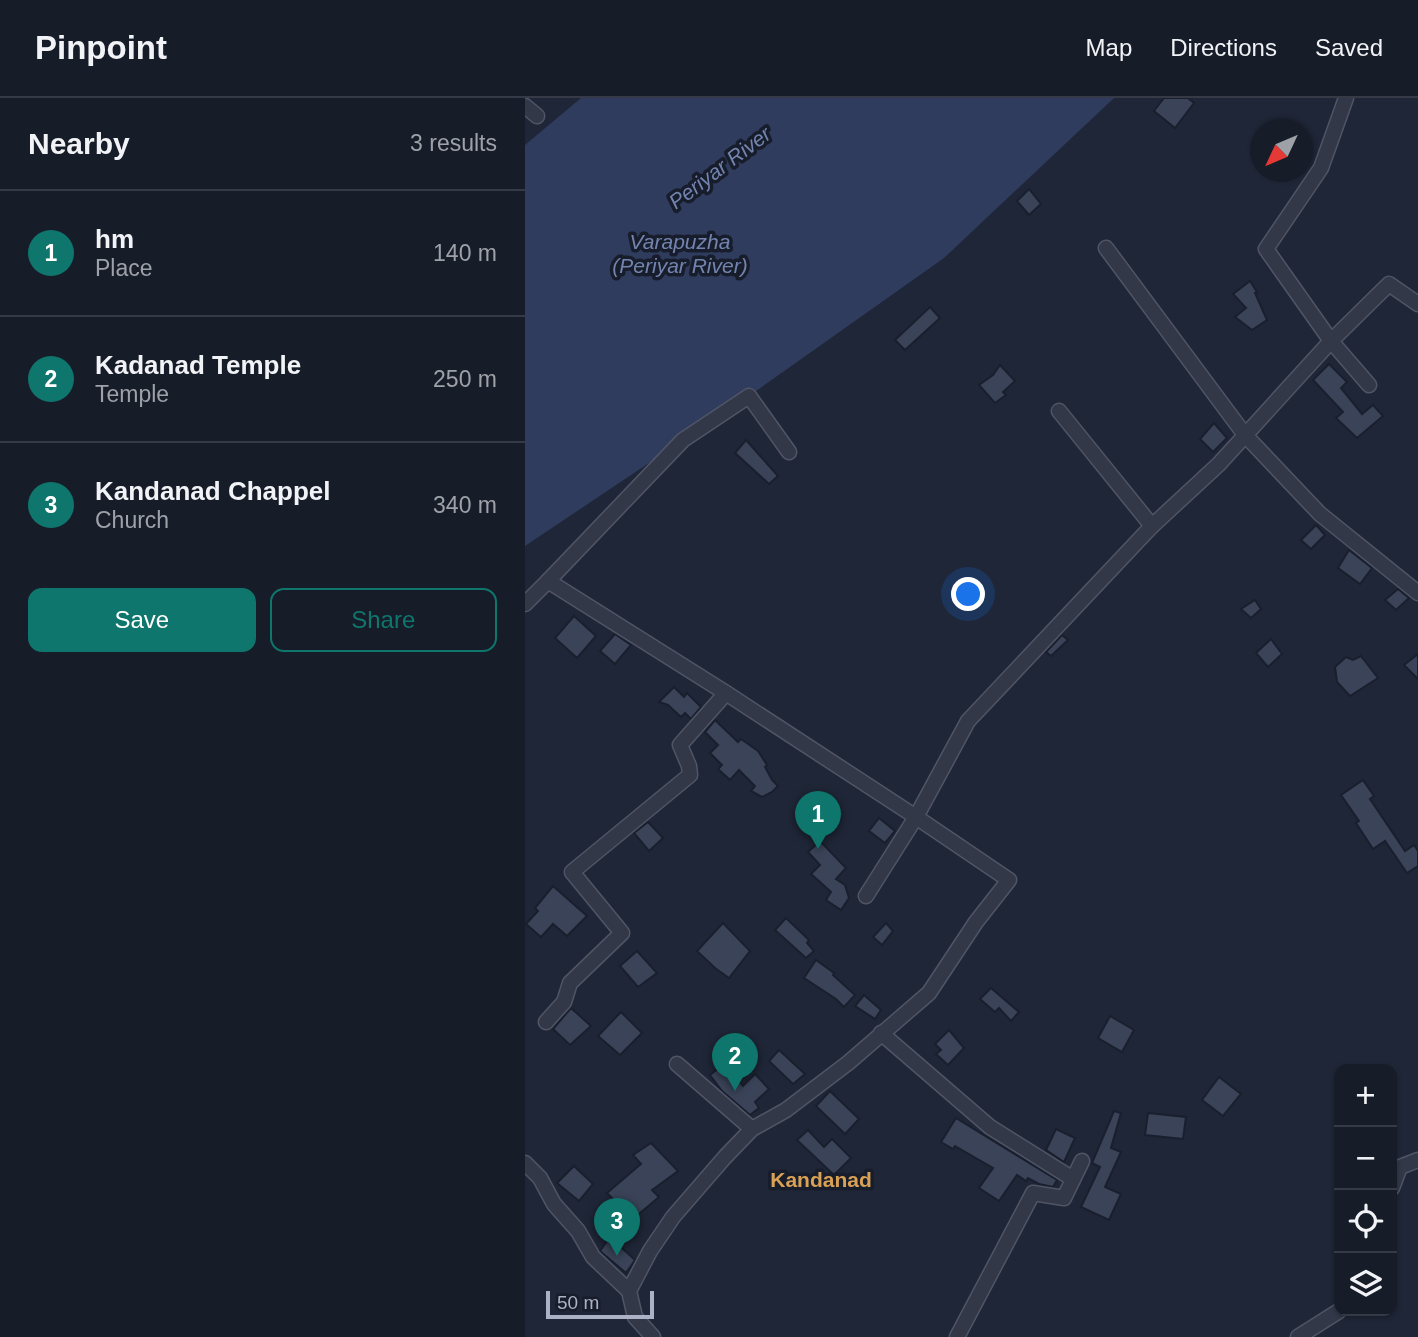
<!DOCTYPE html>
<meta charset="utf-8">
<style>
body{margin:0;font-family:Helvetica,sans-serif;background:#202531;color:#f1f3f6}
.controls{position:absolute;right:21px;bottom:21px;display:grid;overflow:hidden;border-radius:14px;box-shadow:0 2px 5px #0004}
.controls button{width:63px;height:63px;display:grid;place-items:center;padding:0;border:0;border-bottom:2px solid #363a46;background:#171c29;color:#f1f3f6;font:35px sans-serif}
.compass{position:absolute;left:725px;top:21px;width:63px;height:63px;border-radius:50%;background:#171c29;box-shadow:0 2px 5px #0004;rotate:226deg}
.scale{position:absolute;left:21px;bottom:18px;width:108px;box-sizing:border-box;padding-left:7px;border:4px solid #acb2c5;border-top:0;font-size:19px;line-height:24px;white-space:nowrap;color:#acb2c5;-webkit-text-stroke:5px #181d2c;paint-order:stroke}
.you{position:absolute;left:444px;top:497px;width:24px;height:24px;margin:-18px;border:5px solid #fff;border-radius:50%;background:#1a73e8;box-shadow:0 0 0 10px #1a73e833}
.badge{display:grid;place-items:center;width:46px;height:46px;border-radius:50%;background:#0f766e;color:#fff;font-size:23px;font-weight:700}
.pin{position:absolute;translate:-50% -58px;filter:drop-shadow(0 2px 4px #0008)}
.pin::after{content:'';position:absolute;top:37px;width:24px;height:21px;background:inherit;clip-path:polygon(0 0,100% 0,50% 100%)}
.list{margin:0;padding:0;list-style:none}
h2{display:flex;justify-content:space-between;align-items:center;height:91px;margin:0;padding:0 28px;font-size:30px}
h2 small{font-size:23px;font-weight:400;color:#9ea1a8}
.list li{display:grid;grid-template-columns:46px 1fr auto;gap:21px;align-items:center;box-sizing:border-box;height:126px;padding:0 28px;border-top:2px solid #363a46}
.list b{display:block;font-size:26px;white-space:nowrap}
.list p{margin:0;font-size:23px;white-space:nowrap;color:#9ea1a8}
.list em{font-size:23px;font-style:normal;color:#9ea1a8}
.actions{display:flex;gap:14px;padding:21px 28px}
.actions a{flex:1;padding:16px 0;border:2px solid #0f766e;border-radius:14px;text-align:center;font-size:24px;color:#0f766e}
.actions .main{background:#0f766e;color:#fff}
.icon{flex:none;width:38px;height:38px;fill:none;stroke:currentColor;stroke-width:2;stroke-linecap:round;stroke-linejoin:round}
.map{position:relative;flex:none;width:893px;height:1239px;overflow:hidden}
header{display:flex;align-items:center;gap:42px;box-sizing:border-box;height:98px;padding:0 35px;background:#171c29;border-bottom:2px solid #363a46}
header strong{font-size:33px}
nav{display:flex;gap:38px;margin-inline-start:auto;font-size:24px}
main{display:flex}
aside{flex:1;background:#171c29}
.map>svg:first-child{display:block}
.water{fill:#2f3c5e}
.building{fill:#3a4358;stroke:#1a1f2e;stroke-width:2}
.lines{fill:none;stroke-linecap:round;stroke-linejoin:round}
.minor-casing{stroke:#505566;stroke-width:17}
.minor{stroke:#323848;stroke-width:14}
.labels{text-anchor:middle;stroke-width:7;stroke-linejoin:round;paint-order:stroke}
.water-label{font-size:21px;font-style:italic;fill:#7384af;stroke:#181d2c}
.neighbourhood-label{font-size:21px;font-weight:bold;fill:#d8a155;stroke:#181d2c}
</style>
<header>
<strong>Pinpoint</strong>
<nav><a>Map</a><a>Directions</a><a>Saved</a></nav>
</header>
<main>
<aside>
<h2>Nearby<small>3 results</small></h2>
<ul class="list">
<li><span class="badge">1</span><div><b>hm</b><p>Place</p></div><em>140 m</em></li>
<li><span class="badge">2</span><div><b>Kadanad Temple</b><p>Temple</p></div><em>250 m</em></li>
<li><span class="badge">3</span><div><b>Kandanad Chappel</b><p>Church</p></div><em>340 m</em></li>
</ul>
<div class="actions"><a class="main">Save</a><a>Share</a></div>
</aside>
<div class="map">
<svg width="893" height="1239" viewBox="0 0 893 1239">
<rect width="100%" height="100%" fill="#1f2637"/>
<path class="water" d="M56 0H589L419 160 224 298 0 448V47Z"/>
<g class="building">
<path d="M639 0H663L669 5 650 30 629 13Z"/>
<path d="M504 91 516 106 504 117 492 103Z"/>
<path d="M725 183 732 194 730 195 742 222 727 232 710 219 721 210 708 196Z"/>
<path d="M405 209 415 220 380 252 370 242Z"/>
<path d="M804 266 822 284 816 290 837 316 848 307 858 318 832 340 811 320 818 314 788 282Z"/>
<path d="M475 267 490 283 478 294 481 297 470 305 454 287 468 277Z"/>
<path d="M689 325 702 340 688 354 675 341Z"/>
<path d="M221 342 253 378 244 386 210 355Z"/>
<path d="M791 427 800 437 786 451 776 442Z"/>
<path d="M824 452 847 470 835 486 813 470Z"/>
<path d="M873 491 884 500 871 512 860 502Z"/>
<path d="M730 502 736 511 726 520 716 511Z"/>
<path d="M49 518 71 538 52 560 30 540Z"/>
<path d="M90 536 106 547 90 566 75 553Z"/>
<path d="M537 537 543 542 526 558 521 554Z"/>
<path d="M746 541 757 556 743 569 731 555Z"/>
<path d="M893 556V581L879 567Z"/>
<path d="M836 558 853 580 825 598 812 584 810 569 821 559 828 562Z"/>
<path d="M149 589 159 599 162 595 176 609 166 621 160 615 156 619 143 607 134 604Z"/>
<path d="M190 622 213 644 216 641 233 653 242 667 240 669 247 682 253 688 247 694 237 699 226 693 230 688 214 672 205 682 193 671 197 667 185 655 193 647 180 634Z"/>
<path d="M838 682 849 698 845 701 880 753 889 747 893 753V768L882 775 860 743 848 751 831 725 834 723 816 697Z"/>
<path d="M354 720 370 733 360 745 344 733Z"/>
<path d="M123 724 138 740 124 753 109 735Z"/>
<path d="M295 743 321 770 311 781 320 787 324 800 316 812 301 802 306 794 286 776 295 767 283 754Z"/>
<path d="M28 788 62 818 42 838 28 826 16 839 1 826 13 813 10 810Z"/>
<path d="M261 820 284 842 282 845 289 853 281 860 250 832Z"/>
<path d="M198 825 225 853 204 880 190 870 172 853Z"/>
<path d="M361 825 368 833 357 847 348 839Z"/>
<path d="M112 853 132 875 113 889 95 868Z"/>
<path d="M291 862 309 875 308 877 330 897 319 909 311 901 279 880Z"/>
<path d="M466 890 494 914 486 923 474 910 470 914 455 901Z"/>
<path d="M339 897 356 912 350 921 330 908Z"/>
<path d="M46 910 66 928 45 947 28 931Z"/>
<path d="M96 914 117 935 95 957 73 938Z"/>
<path d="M585 918 609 932 597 954 573 940Z"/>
<path d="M424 932 439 950 423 967 411 956 416 952 410 946Z"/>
<path d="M254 952 280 976 268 986 244 963Z"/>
<path d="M200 965 218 988 230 976 244 991 230 1004 234 1010 225 1017 197 993 185 977Z"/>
<path d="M694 979 716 996 698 1018 677 1002Z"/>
<path d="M305 993 334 1021 320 1036 291 1008Z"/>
<path d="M589 1013 596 1015 586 1050 596 1054 580 1089 596 1096 584 1122 556 1109 575 1069 567 1065Z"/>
<path d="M623 1015 661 1019 658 1041 620 1037Z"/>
<path d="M431 1020 532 1082 528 1089 514 1086 503 1080 501 1083 492 1077 474 1103 454 1090 468 1070 430 1048 428 1051 416 1044Z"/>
<path d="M531 1031 550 1040 539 1064 521 1052Z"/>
<path d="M283 1032 299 1049 307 1041 326 1060 309 1077 272 1042Z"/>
<path d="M126 1045 153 1073 127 1092 134 1099 108 1121 82 1095 116 1066 108 1057Z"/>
<path d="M49 1068 68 1086 54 1103 32 1085Z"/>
<path d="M85 1139 110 1162 101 1175 75 1153Z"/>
</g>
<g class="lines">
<g class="minor-casing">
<g id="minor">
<path d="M0 8 12 18"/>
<path d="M581 150 720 337 795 416 893 495"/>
<path d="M844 287 806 243 864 186 893 206"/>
<path d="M534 313 627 428"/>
<path d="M264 354 224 298 158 342 23 483 201 595 391 719 341 798"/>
<path d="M0 506 23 483"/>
<path d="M21 924 39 904 45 885 97 835 47 774 165 677 164 668 155 647 201 595"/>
<path d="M356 935 465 1029 548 1081"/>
<path d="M152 966 227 1031"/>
<path d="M0 1065 15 1080 29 1106 53 1133 68 1159 104 1193"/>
<path d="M867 1090 875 1069 893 1062"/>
<path d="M128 1239 110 1219 104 1193 125 1153 148 1119 200 1059 227 1031 261 1012 323 965 404 895 451 824 484 782 391 719 443 623 627 428 694 366 806 243 741 151 796 70 821 0"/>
<path d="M432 1239 508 1095 539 1100 557 1063"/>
<path d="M773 1239 814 1213"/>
</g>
</g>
<use href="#minor" class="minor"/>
</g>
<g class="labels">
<g class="water-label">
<text transform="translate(195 70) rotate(-37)" y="7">Periyar River</text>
<text x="155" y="151">Varapuzha<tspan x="155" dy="24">(Periyar River)</tspan></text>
</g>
<g class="neighbourhood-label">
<text x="296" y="1089">Kandanad</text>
</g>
</g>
</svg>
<div class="controls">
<button>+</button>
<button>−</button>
<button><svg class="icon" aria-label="locate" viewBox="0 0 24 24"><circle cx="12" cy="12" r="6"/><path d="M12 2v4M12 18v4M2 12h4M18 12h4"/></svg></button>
<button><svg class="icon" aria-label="layers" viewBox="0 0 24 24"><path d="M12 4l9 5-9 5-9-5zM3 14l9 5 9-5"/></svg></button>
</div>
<svg class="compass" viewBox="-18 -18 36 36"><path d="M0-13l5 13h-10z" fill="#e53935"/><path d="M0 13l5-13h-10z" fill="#9ea1a8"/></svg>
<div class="scale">50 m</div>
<div class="you"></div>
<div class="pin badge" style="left:293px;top:751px">1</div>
<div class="pin badge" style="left:210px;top:993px">2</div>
<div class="pin badge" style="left:92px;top:1158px">3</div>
</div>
</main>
